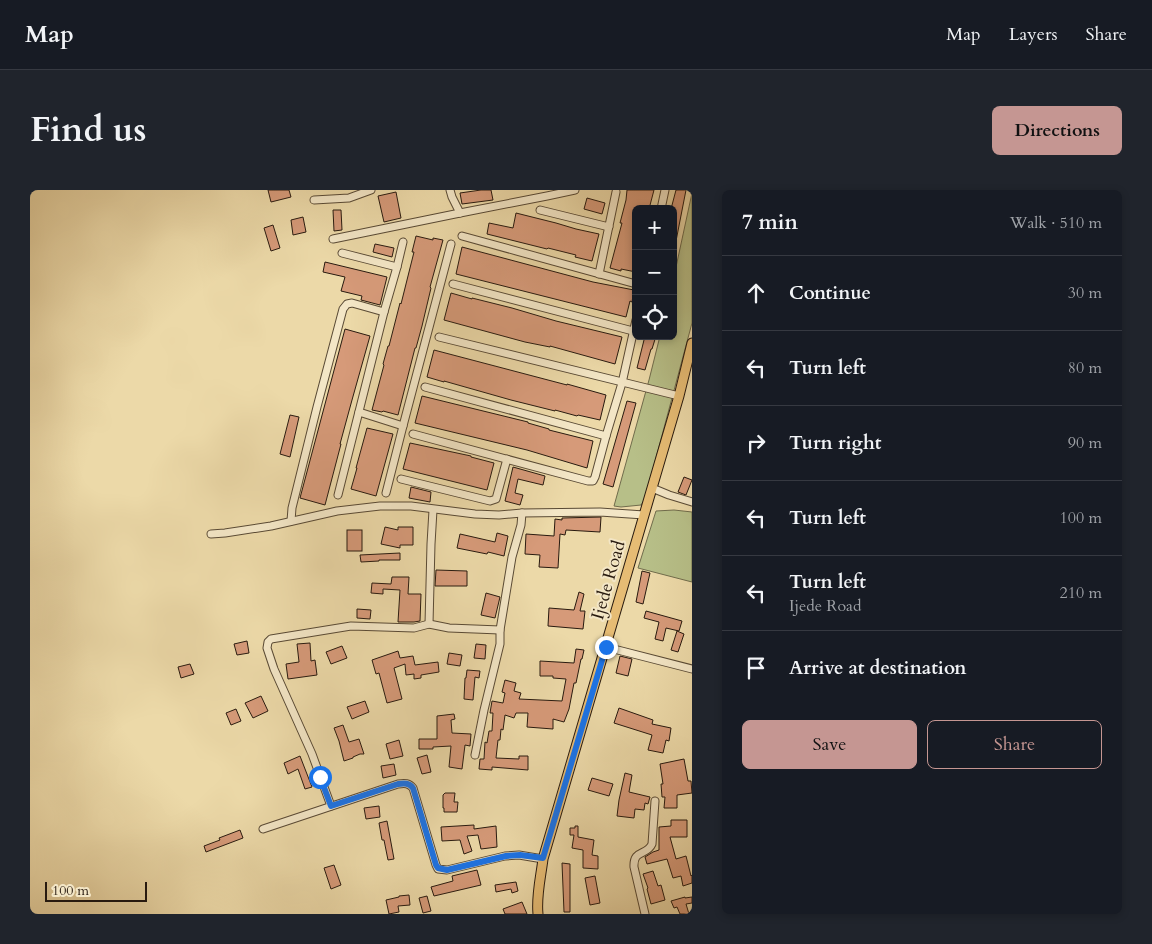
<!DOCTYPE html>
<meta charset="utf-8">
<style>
body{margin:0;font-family:Cardo,serif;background:#20242c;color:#f1f3f6}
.controls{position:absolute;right:15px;top:15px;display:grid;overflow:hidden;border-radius:8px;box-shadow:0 2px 8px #0003}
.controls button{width:45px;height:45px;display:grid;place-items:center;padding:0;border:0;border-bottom:1px solid #363941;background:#171b24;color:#f1f3f6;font:25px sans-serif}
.scale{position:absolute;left:15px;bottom:12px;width:102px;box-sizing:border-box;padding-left:5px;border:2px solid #281a0f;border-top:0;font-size:14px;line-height:18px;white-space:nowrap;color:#281a0f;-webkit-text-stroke:4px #f3e6c6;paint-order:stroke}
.stop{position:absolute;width:15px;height:15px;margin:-11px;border:4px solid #1a73e8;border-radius:50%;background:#fff}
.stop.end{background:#1a73e8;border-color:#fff;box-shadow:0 1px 5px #0008}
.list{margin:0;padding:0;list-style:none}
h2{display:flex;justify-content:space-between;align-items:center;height:65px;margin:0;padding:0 20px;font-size:21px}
h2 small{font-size:16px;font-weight:400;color:#9ea1a6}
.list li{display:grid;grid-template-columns:32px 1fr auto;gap:15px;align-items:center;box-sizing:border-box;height:75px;padding:0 20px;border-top:1px solid #363941}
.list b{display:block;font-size:19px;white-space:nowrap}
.list p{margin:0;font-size:16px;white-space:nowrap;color:#9ea1a6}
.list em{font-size:16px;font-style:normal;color:#9ea1a6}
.actions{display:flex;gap:10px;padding:15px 20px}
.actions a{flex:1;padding:11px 0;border:1px solid #c59692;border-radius:8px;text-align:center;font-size:18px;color:#c59692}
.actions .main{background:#c59692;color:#111}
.icon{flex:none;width:28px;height:28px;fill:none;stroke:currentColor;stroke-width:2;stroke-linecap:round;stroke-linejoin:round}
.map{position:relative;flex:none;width:662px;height:724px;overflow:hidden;border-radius:8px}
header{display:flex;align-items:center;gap:30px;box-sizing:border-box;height:70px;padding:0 25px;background:#171b24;border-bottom:1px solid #363941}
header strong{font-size:24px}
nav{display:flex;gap:28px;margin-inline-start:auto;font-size:18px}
.intro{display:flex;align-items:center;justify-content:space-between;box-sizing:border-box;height:120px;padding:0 30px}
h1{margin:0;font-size:35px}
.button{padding:12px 22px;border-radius:8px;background:#c59692;color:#111;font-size:18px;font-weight:700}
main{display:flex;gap:30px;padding:0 30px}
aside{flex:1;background:#171b24;border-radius:8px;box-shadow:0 2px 8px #0003}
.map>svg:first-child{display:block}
.green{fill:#b7bf88;stroke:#706c4c}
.building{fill:#d69a79;stroke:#281a0f}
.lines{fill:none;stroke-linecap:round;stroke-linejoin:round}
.minor-casing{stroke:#594a35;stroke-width:9}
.major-casing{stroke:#281a0f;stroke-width:11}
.minor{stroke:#f3e6c6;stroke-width:7}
.major{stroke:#e6bc74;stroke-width:9}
.route{stroke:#1a73e8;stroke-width:6}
.labels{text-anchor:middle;stroke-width:4;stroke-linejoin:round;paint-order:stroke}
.street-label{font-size:18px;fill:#281a0f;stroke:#f3e6c6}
</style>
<header>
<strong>Map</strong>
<nav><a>Map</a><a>Layers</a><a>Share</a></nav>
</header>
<div class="intro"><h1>Find us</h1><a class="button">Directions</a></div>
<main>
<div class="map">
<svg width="662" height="724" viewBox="0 0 662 724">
<rect width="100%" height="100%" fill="#ecd9a8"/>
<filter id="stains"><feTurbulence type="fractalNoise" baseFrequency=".004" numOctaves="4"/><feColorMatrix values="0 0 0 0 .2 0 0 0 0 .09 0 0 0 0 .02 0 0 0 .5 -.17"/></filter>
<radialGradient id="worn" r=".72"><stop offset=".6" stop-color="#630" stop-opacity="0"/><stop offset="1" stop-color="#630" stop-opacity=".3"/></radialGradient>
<g class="green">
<path d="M662 3V133L615 309 611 315 591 317 584 316 619 190 630 146H643V91Z"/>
<path d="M644 320 662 322V392L608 378 626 321Z"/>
</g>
<g class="building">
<path d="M238 0H259L261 7 241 12Z"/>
<path d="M451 0H461L463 10 432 14 430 3Z"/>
<path d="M597 0H624L619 19H606V82L591 79V81L580 78 592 33H590L596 10Z"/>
<path d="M646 0H656L646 51 643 50V19H641Z"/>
<path d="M366 2 371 28 354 32 348 6Z"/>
<path d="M557 8 575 13 572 24 554 19Z"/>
<path d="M303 20H311L312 40 304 41Z"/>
<path d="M486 23 526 33 546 39 569 44 562 71 545 67 546 65 518 58 517 59 457 44 459 33 483 38Z"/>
<path d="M273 27 276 42 263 45 261 30Z"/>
<path d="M243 35 250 58 241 61 234 38Z"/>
<path d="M386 46 403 50V48L413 50 400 97 401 98 392 136 386 158H385L368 225 353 221 352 222 342 220 354 175 353 174 358 156H359L370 113 371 114 384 62H382Z"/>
<path d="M345 54 364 58 362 67 343 62Z"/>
<path d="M432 57 563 92 604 100 602 112 600 111 596 127 426 84Z"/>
<path d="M295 72 357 87 350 115 331 110 332 106 311 101 315 87 293 82Z"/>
<path d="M421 103 442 109V108L482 118 526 131 592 147 585 174 520 156V157L495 152 414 130Z"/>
<path d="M315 139 340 146 322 210 310 254H311L295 315 270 308Z"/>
<path d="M615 146H626L622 159H621L615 180 607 178Z"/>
<path d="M404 160 537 195V194L576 205 570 230 548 225 547 226 525 220V221L481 210 414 191V192L397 187Z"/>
<path d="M392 206 498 232V233L519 239V240L563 251 557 278 497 260 385 233Z"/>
<path d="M597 211 606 213 583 297 573 294Z"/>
<path d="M260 225 269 227 260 267 250 264Z"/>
<path d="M337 238 363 244 346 306 321 299 327 278H326Z"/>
<path d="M380 253 441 266V267L464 273 457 300 373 279Z"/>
<path d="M483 277 515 286 513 295 488 289 485 303 493 305 490 315 475 311Z"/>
<path d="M654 287 662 290 656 305 648 302Z"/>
<path d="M381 297 401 302 400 312 379 308Z"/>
<path d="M571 327 570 342 536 340 535 345 530 344 528 378 509 377 510 365 495 364 496 344 524 346 525 329 532 330V328Z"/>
<path d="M355 337 368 340V337H383V355H370V358L351 354Z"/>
<rect x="317" y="340" width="15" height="21"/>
<path d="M467 343 478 346 474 366 458 362 457 364 427 358 430 344 465 352Z"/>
<path d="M370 363V370H349V371L331 372 330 365Z"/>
<path d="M406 380 437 381V396H405Z"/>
<path d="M612 381 620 383 613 414 606 412Z"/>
<path d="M362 387H379L378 404H391L390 431 384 432H368L370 400 353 399V404L341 403 342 393 361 394Z"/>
<path d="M549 402 554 404 550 421H555L553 439 518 436 519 418 544 420Z"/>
<path d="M456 403 470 407 465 428 451 425Z"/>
<path d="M327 419 341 420 340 429 327 428Z"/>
<path d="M616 421 652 431 649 441 636 438 633 451 625 449 629 432 614 428Z"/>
<path d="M647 441 654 444 648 462 641 460Z"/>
<path d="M217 451 219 463 207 465 204 454Z"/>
<path d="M280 453 281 471 285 470 287 485 258 489 256 474 269 472 267 454Z"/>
<path d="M446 454 456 455 455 469 444 468Z"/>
<path d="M312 456 317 468 301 474 296 462Z"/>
<path d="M546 459 554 460 552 469H551L546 493H544L539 519 534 532 523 529V539L497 537 498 523H486L484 528 475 525 473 540 471 539 470 550H468L466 568 489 569V566H498V580L462 577V580L449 579 450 569H454L455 552 457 553 459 541H462L463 523H460L462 511 473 513 475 503 472 502 475 490 486 493 484 501 491 503 489 509 532 511 536 489 523 488V486H510V471L544 473Z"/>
<path d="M368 461 370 468 383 466 385 475 408 472 409 482 391 485V488L384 489V484L376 485 375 474 364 478 372 509 357 513 349 483 346 484 342 470Z"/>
<path d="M419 463 432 465 430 476 417 474Z"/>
<path d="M590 466 602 469 598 486 586 483Z"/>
<path d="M160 474 164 484 151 488 148 477Z"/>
<path d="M437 480 450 481 449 488 445 487 443 510 434 509 435 488H436Z"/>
<path d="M231 506 238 521 223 528 215 513Z"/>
<path d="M335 511 339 522 322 529 317 517Z"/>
<path d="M589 518 623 530 622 534 641 538 639 551 636 550 633 563 618 560 622 545 584 533Z"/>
<path d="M206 519 211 531 201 535 196 523Z"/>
<path d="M424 524 425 529 421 530 422 543 441 544 440 556 435 555 432 579 419 577 421 556 403 557V559H389V549H407V526Z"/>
<path d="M313 535 319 552 329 549 334 564H330L323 567V568L314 571 309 551 304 538Z"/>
<path d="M369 550 373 566 360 569 356 554Z"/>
<path d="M397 565 401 582 392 584 387 568Z"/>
<path d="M270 566 282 597 275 599 268 579 258 584 254 573Z"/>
<path d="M654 569 658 591H661L662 603 647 605V618H634L635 607H632L631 594H633L630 574Z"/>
<path d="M364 574 366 585 353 588 351 576Z"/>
<path d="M595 583 602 585 599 602 620 607 618 614 615 613 614 620 605 619 604 628 587 626 589 610Z"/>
<path d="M562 588 583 594 579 606 558 600Z"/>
<path d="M415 603H425L424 612H428L427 622H414V618H413V605Z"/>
<path d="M349 616 350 627 336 629 334 618Z"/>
<path d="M641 630H657V647H640L646 669 656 666 661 686 662 685V693L653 696 651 686 643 688 637 669 617 674 615 667 623 662 629 660V637L641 636Z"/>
<path d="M357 631 364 669 358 670 354 650H352L349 633Z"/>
<path d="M444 635V639L466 636 467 657 451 659 448 645 437 646 442 661 434 664 430 650 412 651 411 637Z"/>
<path d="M545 636H548V647L564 650 562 665 568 666V679L553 678V660L542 658 544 645H540V638H545Z"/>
<path d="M210 640 213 648 176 662 174 656 190 650 189 648Z"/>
<path d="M532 673 540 674V722H534Z"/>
<path d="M304 675 311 695 301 699 294 678Z"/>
<path d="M447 680 451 695 404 706 401 697 423 691 422 686Z"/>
<path d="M623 681 628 696 631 695 635 710 621 714 617 699 618 698 613 684Z"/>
<path d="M565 686 570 713 560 715 555 688Z"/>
<path d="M486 692 488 701 482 703 481 699 466 702 465 695Z"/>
<path d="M379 705 380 715 368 716 369 722 359 724 356 710 369 707V706Z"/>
<path d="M397 706 401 721 393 723 389 708Z"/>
<path d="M655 707V708L662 707V713L656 714 659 724H650L647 717 644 718 641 711Z"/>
<path d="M492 712 497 724H475L473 719Z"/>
</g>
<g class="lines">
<g class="minor-casing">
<g id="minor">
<path d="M420 0 422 7 430 23"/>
<path d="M284 10 319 8 341 0"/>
<path d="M631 19 635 0"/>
<path d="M510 20 579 37"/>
<path d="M432 46 606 94"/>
<path d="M303 49 430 23 517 6 545 0"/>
<path d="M312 63 367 77"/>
<path d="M569 84 586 2"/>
<path d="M423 94 603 141"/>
<path d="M409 147 649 206"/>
<path d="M395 197 576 246"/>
<path d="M329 222 373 236"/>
<path d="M383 244 558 291H563L565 287 576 246 592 193 606 130"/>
<path d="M371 289 460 311 466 309 477 269"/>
<path d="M622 298 639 305 662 312"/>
<path d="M356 303 373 236 421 54"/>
<path d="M308 305 354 122 367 77 373 52"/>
<path d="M261 331 262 318 287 217 313 119 317 114 322 113 354 122"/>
<path d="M181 344 195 343 241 336 307 321 350 316H381L445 324 469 325 492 323 570 322 614 325"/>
<path d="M399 434 401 354 403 320"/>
<path d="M576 457 662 479"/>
<path d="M445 565 454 520 470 454V440L482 367 491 335 492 323"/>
<path d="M301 616 282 564 244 479 237 458 238 452 241 449 321 436 384 438 399 434 419 438 470 440"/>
<path d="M233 639 368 594C375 593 379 593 383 598L406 675 408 679 417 680 475 666 489 665 513 669"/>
<path d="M615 724 604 677C603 659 617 666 622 654L625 611"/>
</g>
</g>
<g class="major-casing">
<path id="major" d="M508 724C506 706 511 686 513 669L622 298 649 206 662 153"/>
</g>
<use href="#minor" class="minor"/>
<use href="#major" class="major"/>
</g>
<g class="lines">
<path class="route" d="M290 587 301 616 368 594C375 593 379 593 383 598L406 675 408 678 417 680 476 666 490 665 513 668 576 457"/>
</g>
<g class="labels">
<g class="street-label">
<text transform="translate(578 390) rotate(-74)" y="6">Ijede Road</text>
</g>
</g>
<rect width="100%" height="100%" filter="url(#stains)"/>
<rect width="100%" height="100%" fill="url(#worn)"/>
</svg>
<div class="controls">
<button>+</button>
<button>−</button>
<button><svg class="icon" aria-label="locate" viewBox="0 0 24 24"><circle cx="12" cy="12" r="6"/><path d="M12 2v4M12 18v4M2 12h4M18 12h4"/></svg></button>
</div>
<div class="scale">100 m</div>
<div class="stop" style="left:290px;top:587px"></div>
<div class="stop end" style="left:576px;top:457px"></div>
</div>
<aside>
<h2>7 min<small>Walk · 510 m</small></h2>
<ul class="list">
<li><svg class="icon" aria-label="ahead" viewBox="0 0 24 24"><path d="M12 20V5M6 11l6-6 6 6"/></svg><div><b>Continue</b></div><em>30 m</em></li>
<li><svg class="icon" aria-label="left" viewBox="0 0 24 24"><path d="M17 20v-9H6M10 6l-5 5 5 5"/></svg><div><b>Turn left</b></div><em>80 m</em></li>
<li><svg class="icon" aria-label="right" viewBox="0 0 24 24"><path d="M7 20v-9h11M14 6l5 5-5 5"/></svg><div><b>Turn right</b></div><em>90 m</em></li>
<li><svg class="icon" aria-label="left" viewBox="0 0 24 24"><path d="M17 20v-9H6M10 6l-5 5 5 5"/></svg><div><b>Turn left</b></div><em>100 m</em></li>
<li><svg class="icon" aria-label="left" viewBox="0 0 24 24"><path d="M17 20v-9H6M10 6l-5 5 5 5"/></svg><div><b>Turn left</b><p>Ijede Road</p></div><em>210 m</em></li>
<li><svg class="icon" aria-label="arrive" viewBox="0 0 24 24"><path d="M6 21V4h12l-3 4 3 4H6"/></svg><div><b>Arrive at destination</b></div></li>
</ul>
<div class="actions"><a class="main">Save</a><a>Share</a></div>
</aside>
</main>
